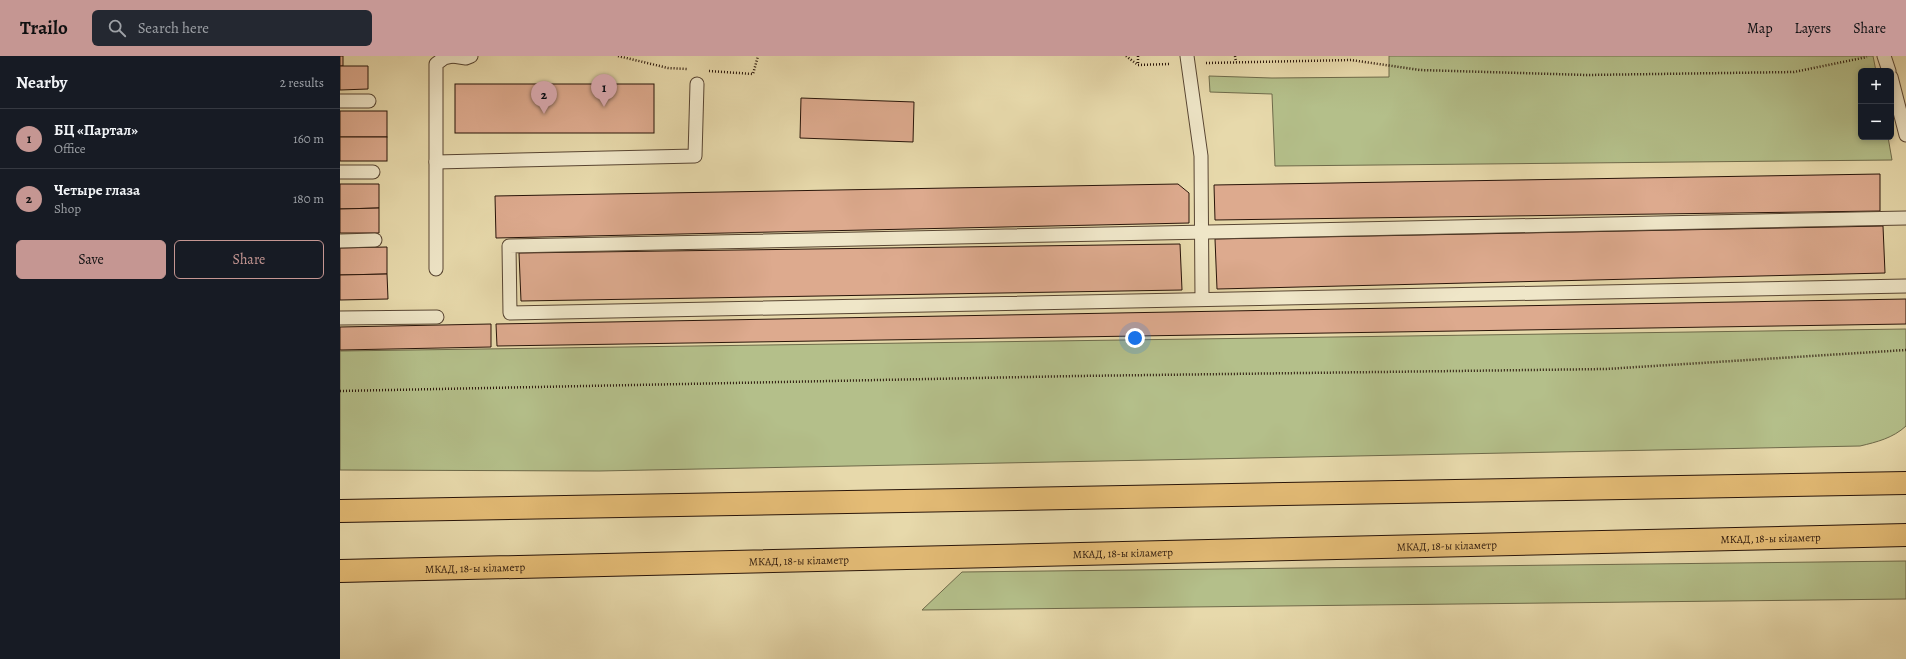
<!DOCTYPE html>
<meta charset="utf-8">
<style>
body{margin:0;font-family:Alegreya,serif;background:#242831;color:#f1f3f6}
.controls{position:absolute;right:12px;top:12px;display:grid;overflow:hidden;border-radius:6px;box-shadow:0 2px 6px #0003}
.controls button{width:36px;height:36px;display:grid;place-items:center;padding:0;border:0;border-bottom:1px solid #363941;background:#171b24;color:#f1f3f6;font:20px sans-serif}
.you{position:absolute;left:795px;top:282px;width:14px;height:14px;margin:-10px;border:3px solid #fff;border-radius:50%;background:#1a73e8;box-shadow:0 0 0 6px #1a73e833}
.badge{display:grid;place-items:center;width:26px;height:26px;border-radius:50%;background:#c59692;color:#111;font-size:13px;font-weight:700}
.pin{position:absolute;translate:-50% -33px;filter:drop-shadow(0 1px 2px #0008)}
.pin::after{content:'';position:absolute;top:21px;width:14px;height:12px;background:inherit;clip-path:polygon(0 0,100% 0,50% 100%)}
.list{margin:0;padding:0;list-style:none}
h2{display:flex;justify-content:space-between;align-items:center;height:52px;margin:0;padding:0 16px;font-size:17px}
h2 small{font-size:13px;font-weight:400;color:#9ea1a6}
.list li{display:grid;grid-template-columns:26px 1fr auto;gap:12px;align-items:center;box-sizing:border-box;height:60px;padding:0 16px;border-top:1px solid #363941}
.list b{display:block;font-size:15px;white-space:nowrap}
.list p{margin:0;font-size:13px;white-space:nowrap;color:#9ea1a6}
.list em{font-size:13px;font-style:normal;color:#9ea1a6}
.actions{display:flex;gap:8px;padding:12px 16px}
.actions a{flex:1;padding:9px 0;border:1px solid #c59692;border-radius:6px;text-align:center;font-size:14px;color:#c59692}
.actions .main{background:#c59692;color:#111}
.icon{flex:none;width:22px;height:22px;fill:none;stroke:currentColor;stroke-width:2;stroke-linecap:round;stroke-linejoin:round}
.map{position:relative;flex:none;width:1566px;height:603px;overflow:hidden}
header{display:flex;align-items:center;gap:24px;box-sizing:border-box;height:56px;padding:0 20px;background:#c59692;color:#111}
header strong{font-size:19px}
nav{display:flex;gap:22px;margin-inline-start:auto;font-size:14px}
.search{width:280px;height:36px;background:#242831;display:flex;align-items:center;gap:10px;box-sizing:border-box;padding:0 14px;border-radius:6px;color:#9ea1a6;font-size:15px}
main{display:flex}
aside{flex:1;background:#171b24}
.map>svg:first-child{display:block}
.green{fill:#b4bf8a;stroke:#6e6a4a}
.building{fill:#ddaa8e;stroke:#281409}
.lines{fill:none;stroke-linecap:round;stroke-linejoin:round}
.lane-casing{stroke:#584532;stroke-width:15}
.highway-casing{stroke:#281409;stroke-width:24}
.path{stroke:#281409;stroke-width:2.5;stroke-dasharray:1 2;stroke-linecap:butt}
.lane{stroke:#efe6c8;stroke-width:13}
.highway{stroke:#e4bc76;stroke-width:22}
.labels{text-anchor:middle;stroke-width:3;stroke-linejoin:round;paint-order:stroke}
.street-label{font-size:11px;fill:#281409;stroke:#efe6c8}
</style>
<header>
<strong>Trailo</strong>
<div class="search"><svg class="icon" aria-label="search" viewBox="0 0 24 24"><circle cx="10" cy="10" r="6"/><path d="M15 15l6 6"/></svg>Search here</div>
<nav><a>Map</a><a>Layers</a><a>Share</a></nav>
</header>
<main>
<aside>
<h2>Nearby<small>2 results</small></h2>
<ul class="list">
<li><span class="badge">1</span><div><b>БЦ «Партал»</b><p>Office</p></div><em>160 m</em></li>
<li><span class="badge">2</span><div><b>Четыре глаза</b><p>Shop</p></div><em>180 m</em></li>
</ul>
<div class="actions"><a class="main">Save</a><a>Share</a></div>
</aside>
<div class="map">
<svg width="1566" height="603" viewBox="0 0 1566 603">
<rect width="100%" height="100%" fill="#e7d9ab"/>
<filter id="stains"><feTurbulence type="fractalNoise" baseFrequency=".005" numOctaves="4"/><feColorMatrix values="0 0 0 0 .2 0 0 0 0 .09 0 0 0 0 .02 0 0 0 .5 -.17"/></filter>
<radialGradient id="worn" r=".72"><stop offset=".6" stop-color="#630" stop-opacity="0"/><stop offset="1" stop-color="#630" stop-opacity=".3"/></radialGradient>
<g class="green">
<path d="M1049 0H1533L1536 15H1521V81H1548L1552 104 935 110 932 38 870 36 869 20 932 22 1049 21Z"/>
<path d="M1566 273V370C1553 382 1537 386 1520 390L259 415 0 414V295Z"/>
<path d="M1566 505V543L582 554 622 516Z"/>
</g>
<g class="building">
<rect x="0" y="0" width="3" height="10"/>
<path d="M0 10H28V33L0 34Z"/>
<rect x="115" y="28" width="199" height="49"/>
<path d="M461 42 574 46 573 86 460 82Z"/>
<rect x="0" y="55" width="47" height="26"/>
<rect x="0" y="81" width="47" height="24"/>
<path d="M1540 118V155L875 164 874 129Z"/>
<path d="M0 128H39V152L0 153Z"/>
<path d="M838 128 849 137V167L156 182 155 140Z"/>
<path d="M39 152V177H0V153Z"/>
<path d="M1543 170 1545 217 877 233 875 183Z"/>
<path d="M840 188 842 234 181 245 179 197Z"/>
<path d="M47 191V218L0 219V192Z"/>
<path d="M47 218 48 243 0 244V219Z"/>
<path d="M1566 243V268L157 290 156 268Z"/>
<path d="M151 268V291L0 294V271Z"/>
</g>
<g class="lines">
<g class="lane-casing">
<g id="lane">
<path d="M113 0 126 2 131 0"/>
<path d="M847 0 861 100 862 243"/>
<path d="M1544 0 1549 15"/>
<path d="M1551 21 1566 79"/>
<path d="M0 45H29"/>
<path d="M96 106 355 100 357 28"/>
<path d="M0 116H33"/>
<path d="M1566 162 169 190 170 257 1566 230"/>
<path d="M0 185 35 184"/>
<path d="M96 213V8L104 2 113 0"/>
<path d="M0 262 97 261"/>
</g>
</g>
<g class="highway-casing">
<g id="highway">
<path d="M0 455 1566 427"/>
<path id="s1" d="M0 515 1566 479"/>
</g>
</g>
<g class="path">
<path d="M278 0 328 12 347 13"/>
<path d="M786 0 798 9 829 8"/>
<path d="M798 0V8"/>
<path d="M895 0 896 6"/>
<path d="M866 7 1011 4 1080 14 1247 19 1454 16 1527 1"/>
<path d="M369 15 413 18 418 0"/>
<path d="M0 335 736 320 1266 313 1566 294"/>
</g>
<use href="#lane" class="lane"/>
<use href="#highway" class="highway"/>
</g>
<g class="labels">
<g class="street-label">
<text dy="4" stroke="none"><textPath href="#s1" startOffset="1431">МКАД, 18-ы кіламетр</textPath></text>
<text dy="4" stroke="none"><textPath href="#s1" startOffset="1107">МКАД, 18-ы кіламетр</textPath></text>
<text dy="4" stroke="none"><textPath href="#s1" startOffset="783">МКАД, 18-ы кіламетр</textPath></text>
<text dy="4" stroke="none"><textPath href="#s1" startOffset="459">МКАД, 18-ы кіламетр</textPath></text>
<text dy="4" stroke="none"><textPath href="#s1" startOffset="135">МКАД, 18-ы кіламетр</textPath></text>
</g>
</g>
<rect width="100%" height="100%" filter="url(#stains)"/>
<rect width="100%" height="100%" fill="url(#worn)"/>
</svg>
<div class="controls">
<button>+</button>
<button>−</button>
</div>
<div class="you"></div>
<div class="pin badge" style="left:264px;top:51px">1</div>
<div class="pin badge" style="left:204px;top:58px">2</div>
</div>
</main>
